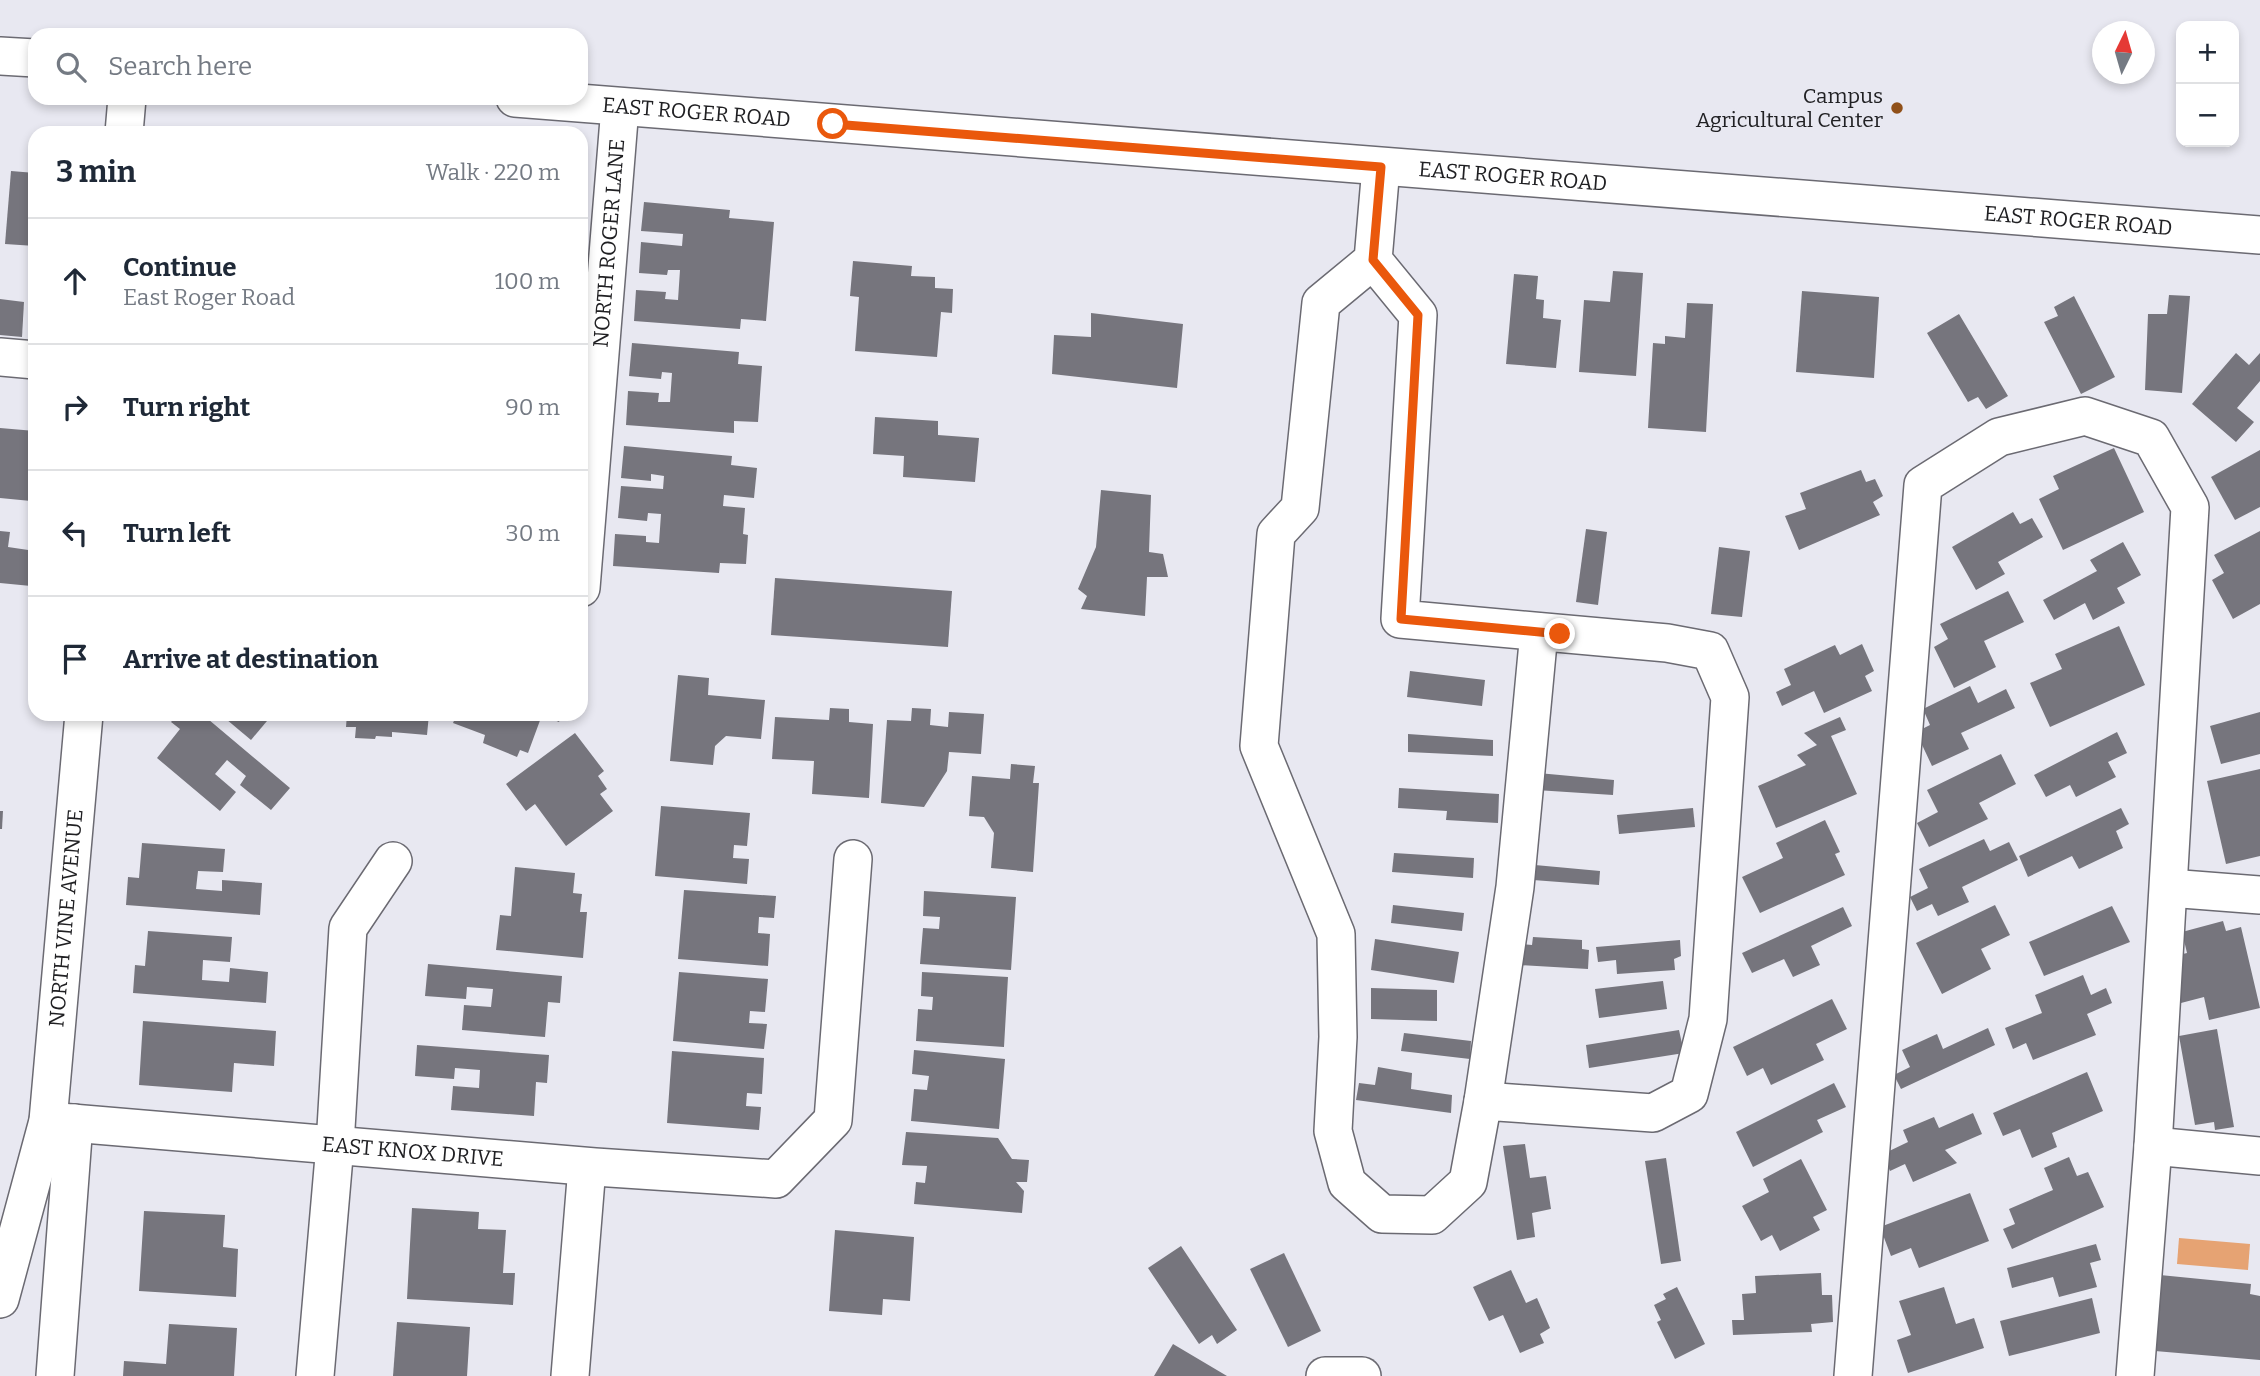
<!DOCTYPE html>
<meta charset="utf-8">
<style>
body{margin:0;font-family:Bitter,serif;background:#f2f2f3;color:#1f2937}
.controls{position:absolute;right:21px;top:21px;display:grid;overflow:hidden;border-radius:14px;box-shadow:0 4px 10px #0003}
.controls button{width:63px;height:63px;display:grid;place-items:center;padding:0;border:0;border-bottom:2px solid #e0e1e3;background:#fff;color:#1f2937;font:35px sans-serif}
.compass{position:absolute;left:2092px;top:21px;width:63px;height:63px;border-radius:50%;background:#fff;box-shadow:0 4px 10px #0003;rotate:5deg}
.stop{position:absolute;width:21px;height:21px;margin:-16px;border:5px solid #ea580c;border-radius:50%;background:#fff}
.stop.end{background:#ea580c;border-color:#fff;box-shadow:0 2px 7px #0008}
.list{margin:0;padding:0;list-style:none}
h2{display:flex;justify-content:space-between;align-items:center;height:91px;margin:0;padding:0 28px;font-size:30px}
h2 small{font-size:23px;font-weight:400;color:#747a83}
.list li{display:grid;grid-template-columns:46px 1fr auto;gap:21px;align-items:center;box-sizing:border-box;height:126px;padding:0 28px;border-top:2px solid #e0e1e3}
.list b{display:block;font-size:26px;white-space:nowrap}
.list p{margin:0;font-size:23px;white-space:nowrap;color:#747a83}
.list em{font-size:23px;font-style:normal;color:#747a83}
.icon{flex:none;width:38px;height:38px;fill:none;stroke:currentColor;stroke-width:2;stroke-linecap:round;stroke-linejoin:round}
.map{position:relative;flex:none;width:2260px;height:1376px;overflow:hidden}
.search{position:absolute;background:#fff;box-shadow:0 4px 10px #0003;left:28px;top:28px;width:560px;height:77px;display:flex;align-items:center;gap:18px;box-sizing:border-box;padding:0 24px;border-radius:21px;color:#747a83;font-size:26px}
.panel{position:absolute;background:#fff;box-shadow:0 4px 10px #0003;left:28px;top:126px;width:560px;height:595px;border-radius:21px}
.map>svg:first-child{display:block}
.water{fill:#e6a373}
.building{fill:#76757d}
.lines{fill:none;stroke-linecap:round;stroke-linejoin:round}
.minor-casing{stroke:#6b6a72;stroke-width:40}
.minor{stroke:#fff;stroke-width:37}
.route{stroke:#ea580c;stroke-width:9}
.poi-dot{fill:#905019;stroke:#e8e8f1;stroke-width:2.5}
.labels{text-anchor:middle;stroke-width:5;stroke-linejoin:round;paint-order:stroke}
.poi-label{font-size:21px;fill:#202023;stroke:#e8e8f1;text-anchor:end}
.street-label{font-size:21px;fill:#202023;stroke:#e8e8f1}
</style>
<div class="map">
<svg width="2260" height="1376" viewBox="0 0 2260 1376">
<rect width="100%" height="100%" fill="#e8e8f1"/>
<path class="water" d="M2179 1238 2250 1244 2248 1270 2177 1264Z"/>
<g class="building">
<path d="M11 171 35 173V246L5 244Z"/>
<path d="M581 198H585L583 222H581Z"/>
<path d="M644 202 730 210 729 218 774 222 766 321 741 319 740 329 634 321 636 290 666 292 665 299 678 300 680 270H668L667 275 639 273 641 242 682 246 683 234 641 231Z"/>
<path d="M853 261 912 266 911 276 935 277V288L953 289 952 313 941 312 937 357 855 351 859 297 850 296Z"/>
<path d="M1613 271 1643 273 1636 376 1579 372 1584 300 1610 302Z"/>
<path d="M1514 274 1538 276 1536 299 1544 300 1543 318 1561 320 1556 368 1506 364Z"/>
<path d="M1802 291 1879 297 1874 378 1796 372Z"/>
<path d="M2169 295 2190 296 2182 393 2145 390 2148 314H2167Z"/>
<path d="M2074 296 2115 377 2081 394 2044 322 2058 316 2054 307Z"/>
<path d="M0 299 24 302 22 337 0 335Z"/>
<path d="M1687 303 1713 304 1706 432 1648 428 1653 343 1665 344V336L1685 338Z"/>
<path d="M1091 313 1183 324 1177 388 1052 374 1054 335 1091 337Z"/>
<path d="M1959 314 2008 396 1986 409 1978 397 1968 402 1927 333Z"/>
<path d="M632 343 739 352 738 364 762 366 758 422 734 421V433L626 425 628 391 659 393 658 402H670L672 373 662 372 661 379 629 376Z"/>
<path d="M2236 353 2249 365 2260 353V381L2237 408 2254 422 2236 442 2192 404Z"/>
<path d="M875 417 938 421V435L979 438 975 482 903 477 904 456 873 454Z"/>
<path d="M0 428 35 431V478H33L31 501 0 498Z"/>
<path d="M624 446 732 456 731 465 757 468 754 498 724 495 723 506 745 508 743 534 748 535 746 564 720 563 719 573 613 566 615 534 646 536V542L659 543 661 514 648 513 647 521 618 518 621 486 663 489 664 476 651 474V481L621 478Z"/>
<path d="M2114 448 2144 512 2063 550 2039 499 2059 489 2053 476Z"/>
<path d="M2260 450V507L2235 520 2211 477Z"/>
<path d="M1861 470 1866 482 1875 479 1883 496 1873 502 1880 515 1799 550 1785 516 1806 509 1800 493Z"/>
<path d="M1101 490 1151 495 1149 552 1163 554 1168 577H1147L1145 616 1081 609 1087 596 1078 589 1096 547Z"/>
<path d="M2013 512 2020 524 2032 518 2043 537 1998 562 2005 574 1976 590 1952 547Z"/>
<path d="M1586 529 1607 532 1598 605 1576 602Z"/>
<path d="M0 531 10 532 8 547 35 551 31 586 0 583Z"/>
<path d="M2260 531V604L2233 619 2212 580 2224 573 2214 555Z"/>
<path d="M2123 542 2141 575 2117 588 2125 603 2093 620 2085 603 2054 620 2043 600 2097 571 2090 560Z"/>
<path d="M1719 547 1750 551 1742 617 1711 614Z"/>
<path d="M775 578 952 591 948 647 771 635Z"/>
<path d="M2008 591 2024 622 1984 641 1996 667 1954 688 1934 647 1948 639 1940 624Z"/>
<path d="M2119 626 2145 685 2050 727 2030 683 2062 669 2055 654Z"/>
<path d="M1862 644 1874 671 1865 676 1872 691 1824 713 1814 691 1782 706 1776 692 1791 685 1784 669 1835 645 1840 655Z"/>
<path d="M1410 671 1485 680 1482 706 1407 697Z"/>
<path d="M678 675 709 678 708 695 765 700 761 739 726 736 715 746 713 765 670 761Z"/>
<path d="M1970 686 1978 703 2006 689 2015 708 1961 733 1969 749 1932 766 1916 732 1930 725 1923 709Z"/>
<path d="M830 708 849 709V722L873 724 869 798 812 794 814 761 772 759 775 717 829 720Z"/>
<path d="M912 708 931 709 930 725 948 727 949 712 984 714 981 754 949 752 947 771 924 807 881 803 887 720 911 721Z"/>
<path d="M2260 712V754L2221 764 2210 726Z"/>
<path d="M178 714H202L290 788 271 810 240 785 246 776 227 760 215 774 236 792 220 811 157 758 180 729 171 722Z"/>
<path d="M220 714H270L272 715 251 740Z"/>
<path d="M347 714H429L427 735 392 732V737L376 736 375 739 355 738 356 727H346Z"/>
<path d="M457 714H562L559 722 542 715 528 753 520 750 517 757 483 743 485 735 453 723Z"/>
<path d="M1840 717 1846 730 1831 736 1857 794 1776 828 1758 786 1806 765 1797 755 1817 745 1804 733Z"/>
<path d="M2117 732 2127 753 2108 762 2116 777 2076 797 2070 785 2046 797 2034 775Z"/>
<path d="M575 733 604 771 598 776 607 789 600 794 613 811 566 846 535 804 526 811 506 784Z"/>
<path d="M1408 734 1493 740V756L1408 752Z"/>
<path d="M2001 754 2016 784 1979 803 1988 819 1929 847 1917 823 1938 812 1927 790Z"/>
<path d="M1011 764 1035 766 1033 783H1039L1033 872 991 868 994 833 984 817 969 816 972 776 1010 779Z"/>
<path d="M2260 769V856L2226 864 2207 781Z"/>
<path d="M1538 773 1614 780 1613 795 1536 790Z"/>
<path d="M1399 788 1499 794 1498 823 1446 820 1447 811 1398 808Z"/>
<path d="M661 806 750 813 747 846 734 845 733 858 749 859 747 884 655 876Z"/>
<path d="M1693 808 1695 827 1619 834 1617 815Z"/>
<path d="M2121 808 2129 824 2116 831 2123 848 2079 869 2072 856 2028 877 2019 856Z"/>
<path d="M0 811H3L2 829H0Z"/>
<path d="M1825 820 1840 852 1835 854 1845 875 1760 913 1742 877 1783 858 1776 843Z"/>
<path d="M1984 839 1990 851 2009 842 2018 860 1962 887 1969 902 1938 916 1932 904 1917 911 1910 897 1928 888 1919 869Z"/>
<path d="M142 843 225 849 223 872 198 871 196 889 222 891V880L262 883 260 915 126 905 128 877 139 878Z"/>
<path d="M1394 853 1474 858 1473 878 1392 872Z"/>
<path d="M1535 865 1600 871 1599 885 1533 880Z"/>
<path d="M515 867 575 873 573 893 582 894 580 912H587L583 958 496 950 500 915 511 916Z"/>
<path d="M684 890 776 896 774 918 759 917 758 933 770 934 768 966 678 959Z"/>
<path d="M924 891 1016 897 1011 970 920 964 923 928 939 929 940 917 923 916Z"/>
<path d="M1393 905 1464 913 1462 931 1391 923Z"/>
<path d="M1995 905 2010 935 1981 949 1991 969 1942 994 1916 943Z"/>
<path d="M2112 906 2130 942 2044 976 2029 942Z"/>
<path d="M1843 907 1852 926 1811 946 1820 965 1793 977 1784 959 1752 973 1742 953Z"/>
<path d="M2223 921 2226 931 2241 927 2260 1008 2209 1020 2204 997 2181 1003 2170 957 2187 953 2182 932Z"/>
<path d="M148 931 232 937 230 962 203 960 202 980 229 982 230 968 268 972 266 1003 133 993 135 965 145 966Z"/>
<path d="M1533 937 1582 940V949L1589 950 1588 969 1519 965 1521 944 1532 945Z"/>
<path d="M1375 939 1459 952 1454 983 1371 970Z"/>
<path d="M1680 940 1681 956 1674 959 1675 970 1617 974 1616 960 1598 962 1596 947Z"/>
<path d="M428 964 562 976 560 1003 548 1002 545 1037 462 1030 464 1005 491 1007 493 989 467 987 466 999 425 996Z"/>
<path d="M679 972 768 979 765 1012 750 1011 749 1023 767 1024 764 1049 673 1041Z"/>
<path d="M922 972 1008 977 1004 1047 916 1041 918 1009 932 1010 933 997 921 996Z"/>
<path d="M2083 975 2091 995 2106 988 2112 1003 2087 1014 2096 1035 2033 1060 2026 1043 2013 1049 2005 1028 2042 1013 2035 995Z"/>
<path d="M1663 981 1667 1009 1599 1018 1595 989Z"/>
<path d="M1371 988 1437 990V1021L1371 1019Z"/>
<path d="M1832 999 1847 1029 1816 1044 1824 1060 1771 1085 1763 1068 1747 1076 1733 1047Z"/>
<path d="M143 1021 276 1031 274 1066 234 1063 232 1092 139 1085Z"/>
<path d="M1988 1028 1995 1045 1901 1089 1894 1075 1910 1067 1902 1050 1937 1034 1943 1049Z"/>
<path d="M2217 1029 2234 1127 2215 1130 2214 1122 2195 1125 2179 1036Z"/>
<path d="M1679 1030 1684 1053 1589 1068 1586 1045Z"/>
<path d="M1404 1033 1471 1041 1470 1059 1401 1051Z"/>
<path d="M417 1045 549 1055 547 1083 536 1082 534 1116 451 1110 453 1086 479 1088 480 1070 455 1068 454 1079 415 1076Z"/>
<path d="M914 1050 1005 1059 999 1129 911 1121 914 1089 927 1090 929 1076 912 1074Z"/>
<path d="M672 1051 764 1058 762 1094 747 1093 746 1106 761 1107 759 1130 667 1123Z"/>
<path d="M1378 1067 1412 1073 1411 1089 1452 1095 1451 1113 1356 1100 1359 1083 1375 1085Z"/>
<path d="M2087 1072 2103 1111 2052 1133 2057 1147 2032 1158 2020 1129 2003 1136 1993 1113Z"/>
<path d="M1834 1083 1846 1107 1817 1120 1823 1132 1753 1167 1736 1132Z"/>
<path d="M1973 1113 1982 1134 1945 1150 1957 1163 1913 1182 1905 1164 1890 1171 1883 1154 1908 1142 1903 1130 1934 1117 1939 1128Z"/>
<path d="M906 1132 998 1138 1012 1159 1029 1160 1027 1182H1016L1024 1191 1022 1213 914 1204 916 1182 925 1183 927 1166 902 1165Z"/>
<path d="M1525 1144 1530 1178 1546 1176 1551 1209 1532 1213 1535 1237 1517 1240 1503 1146Z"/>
<path d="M2069 1157 2077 1176 2088 1172 2104 1207 2012 1249 2003 1229 2015 1224 2009 1209 2053 1190 2044 1168Z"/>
<path d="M1666 1158 1681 1261 1661 1264 1645 1161Z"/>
<path d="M1801 1159 1827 1210 1813 1217 1820 1230 1780 1251 1772 1235 1761 1241 1742 1206 1769 1192 1763 1179Z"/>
<path d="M1970 1193 1989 1241 1919 1268 1911 1248 1891 1256 1880 1227Z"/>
<path d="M412 1208 479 1212 478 1229 506 1230 503 1273H515L513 1305 407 1299Z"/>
<path d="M144 1211 225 1215 223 1247 238 1249 236 1297 139 1291Z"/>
<path d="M835 1230 914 1237 910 1301 883 1299 882 1315 829 1311Z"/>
<path d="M2096 1244 2101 1260 2090 1263 2097 1287 2059 1297 2053 1277 2012 1288 2007 1268Z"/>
<path d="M1181 1246 1237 1330 1217 1344 1212 1335 1199 1344 1148 1268Z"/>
<path d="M1284 1253 1321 1331 1288 1347 1250 1269Z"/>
<path d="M1511 1270 1526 1303 1537 1298 1550 1328 1540 1334 1544 1343 1520 1353 1503 1315 1489 1321 1473 1287Z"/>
<path d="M1821 1273 1822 1295H1832L1833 1322 1811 1324 1812 1332 1733 1335 1732 1320H1744L1742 1294 1756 1293 1755 1276Z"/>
<path d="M2160 1275 2251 1284 2250 1294 2260 1296V1360L2155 1351Z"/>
<path d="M1677 1287 1705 1344 1675 1359 1657 1322 1661 1320 1654 1305 1666 1299 1663 1294Z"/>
<path d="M1944 1287 1956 1324 1974 1318 1984 1348 1908 1373 1897 1340 1911 1335 1899 1301Z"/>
<path d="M2092 1298 2100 1333 2009 1356 2000 1321Z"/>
<path d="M397 1322 470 1327 467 1376H393Z"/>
<path d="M169 1324 237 1328 234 1376H123L124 1361 166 1364Z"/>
<path d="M1173 1344 1227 1376H1154Z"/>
</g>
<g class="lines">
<g class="minor-casing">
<g id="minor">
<path d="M0 56 35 58"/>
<path id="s1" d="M515 98 2260 235"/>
<path d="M124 133 127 98"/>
<path d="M1373 260 1418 315 1400 619 1667 643 1710 651 1730 697 1708 1019 1689 1094 1653 1113 1483 1101 1468 1182 1432 1215 1382 1214 1347 1183 1333 1131 1338 1037 1336 934 1259 746 1276 534 1300 508 1321 303 1373 260 1381 167"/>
<path d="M0 357 35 360"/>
<path id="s2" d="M581 588 620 107"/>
<path d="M2169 888 2260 895"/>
<path d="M1483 1101 1515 887 1539 632"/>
<path id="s3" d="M48 1121 595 1167 776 1179 833 1120 853 859"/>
<path d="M2153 1146 2260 1156"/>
<path id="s4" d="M0 1299 48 1121 84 714"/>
<path d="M55 1376 74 1123"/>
<path d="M315 1376 335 1145 348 928 393 861"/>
<path d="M570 1376 587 1167"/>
<path d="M1325 1376H1362"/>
<path d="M1853 1376 1923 485 1999 437 2085 416 2151 438 2190 507 2153 1146 2135 1376"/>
</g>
</g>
<use href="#minor" class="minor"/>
</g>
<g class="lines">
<path class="route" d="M833 124 1381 167 1373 260 1418 315 1401 619 1560 634"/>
</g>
<circle class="poi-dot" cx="1897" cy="108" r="7"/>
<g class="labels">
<g class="poi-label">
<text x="1883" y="103">Campus<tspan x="1883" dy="24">Agricultural Center</tspan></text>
</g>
<g class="street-label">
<text dy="7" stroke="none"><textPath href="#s1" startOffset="182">EAST ROGER ROAD</textPath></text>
<text dy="7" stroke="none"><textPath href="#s1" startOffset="1001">EAST ROGER ROAD</textPath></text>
<text dy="7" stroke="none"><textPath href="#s1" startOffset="1568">EAST ROGER ROAD</textPath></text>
<text dy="7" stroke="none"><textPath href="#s2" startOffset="346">NORTH ROGER LANE</textPath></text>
<text dy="7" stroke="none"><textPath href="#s4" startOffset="388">NORTH VINE AVENUE</textPath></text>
<text dy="7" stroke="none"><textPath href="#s3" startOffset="366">EAST KNOX DRIVE</textPath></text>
</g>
</g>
</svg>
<div class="controls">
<button>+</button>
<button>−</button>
</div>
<svg class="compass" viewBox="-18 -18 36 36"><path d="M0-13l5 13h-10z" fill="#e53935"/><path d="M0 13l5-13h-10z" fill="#747a83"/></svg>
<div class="stop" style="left:833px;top:124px"></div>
<div class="stop end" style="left:1560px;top:634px"></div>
<div class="search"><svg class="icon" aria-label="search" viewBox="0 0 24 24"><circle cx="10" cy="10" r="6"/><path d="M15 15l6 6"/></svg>Search here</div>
<section class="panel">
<h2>3 min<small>Walk · 220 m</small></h2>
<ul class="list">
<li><svg class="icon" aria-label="ahead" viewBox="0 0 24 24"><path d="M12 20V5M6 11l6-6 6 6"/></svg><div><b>Continue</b><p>East Roger Road</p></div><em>100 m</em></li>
<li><svg class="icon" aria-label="right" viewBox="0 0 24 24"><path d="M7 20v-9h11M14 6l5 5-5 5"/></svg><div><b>Turn right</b></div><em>90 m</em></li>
<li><svg class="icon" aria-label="left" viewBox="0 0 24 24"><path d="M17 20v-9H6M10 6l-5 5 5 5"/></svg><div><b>Turn left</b></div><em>30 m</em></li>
<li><svg class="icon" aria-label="arrive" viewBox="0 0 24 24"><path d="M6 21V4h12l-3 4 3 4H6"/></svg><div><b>Arrive at destination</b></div></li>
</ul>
</section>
</div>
